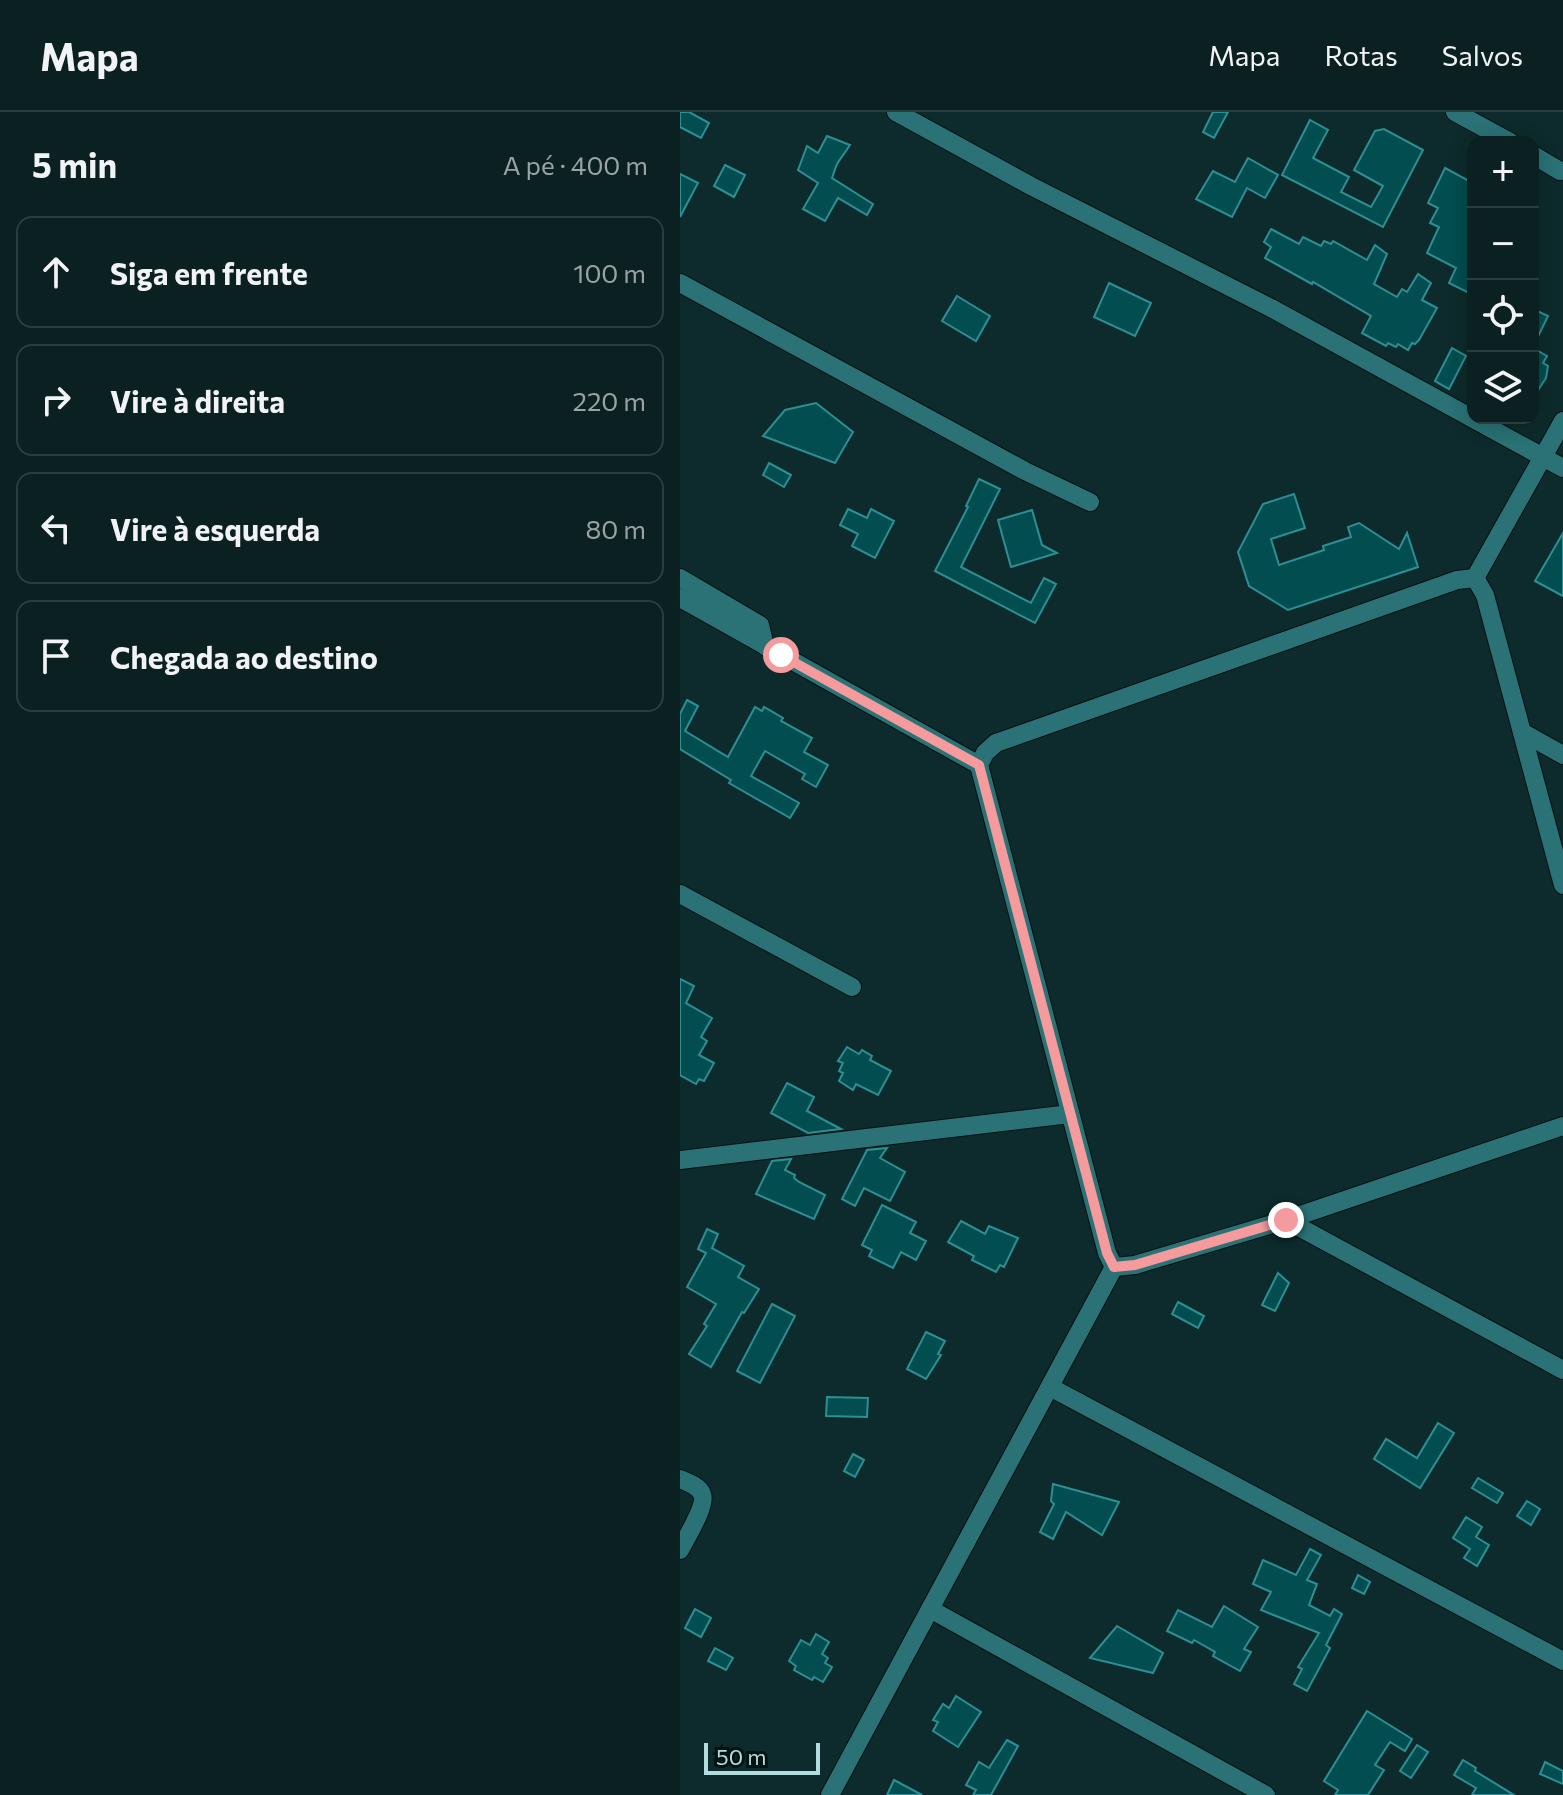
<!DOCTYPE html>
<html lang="pt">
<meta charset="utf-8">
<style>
body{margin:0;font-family:Commissioner,sans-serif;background:#182d2e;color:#f1f3f6}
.controls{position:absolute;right:24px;top:24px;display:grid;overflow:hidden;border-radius:16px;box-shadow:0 4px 20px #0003}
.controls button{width:72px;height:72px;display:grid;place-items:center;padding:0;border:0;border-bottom:2px solid #2a3e3f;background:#0a2021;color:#f1f3f6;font:40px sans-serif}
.scale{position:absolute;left:24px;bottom:20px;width:116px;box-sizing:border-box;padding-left:8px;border:4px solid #b2dcdd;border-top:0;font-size:22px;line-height:28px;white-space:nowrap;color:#b2dcdd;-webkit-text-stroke:6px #011213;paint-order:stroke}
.stop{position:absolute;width:24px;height:24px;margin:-18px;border:6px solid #f59b9d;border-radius:50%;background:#fff}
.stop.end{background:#f59b9d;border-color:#fff;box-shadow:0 2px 8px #0008}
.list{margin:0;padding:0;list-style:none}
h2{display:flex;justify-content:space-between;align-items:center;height:104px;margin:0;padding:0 32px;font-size:34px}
h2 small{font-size:26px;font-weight:400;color:#99a3a5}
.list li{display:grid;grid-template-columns:52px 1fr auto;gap:24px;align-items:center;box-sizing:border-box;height:112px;margin:0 16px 16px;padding:0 16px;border:2px solid #2a3e3f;border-radius:16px}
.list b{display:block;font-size:30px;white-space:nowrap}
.list em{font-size:26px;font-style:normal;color:#99a3a5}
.icon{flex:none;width:44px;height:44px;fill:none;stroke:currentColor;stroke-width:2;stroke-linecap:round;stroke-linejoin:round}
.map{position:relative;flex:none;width:883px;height:1683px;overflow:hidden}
header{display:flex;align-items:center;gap:48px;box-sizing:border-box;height:112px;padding:0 40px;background:#0a2021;border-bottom:2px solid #2a3e3f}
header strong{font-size:38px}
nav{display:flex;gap:44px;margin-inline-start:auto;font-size:28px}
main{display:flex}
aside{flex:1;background:#0a2021}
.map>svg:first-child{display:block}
.building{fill:#024d4f;stroke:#2e8f92;stroke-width:2}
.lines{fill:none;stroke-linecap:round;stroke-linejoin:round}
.street-casing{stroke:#051111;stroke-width:20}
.street{stroke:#2a7275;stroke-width:18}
.route{stroke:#f59b9d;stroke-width:10}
</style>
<header>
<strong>Mapa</strong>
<nav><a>Mapa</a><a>Rotas</a><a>Salvos</a></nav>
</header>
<main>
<aside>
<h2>5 min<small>A pé · 400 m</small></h2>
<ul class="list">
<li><svg class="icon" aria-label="ahead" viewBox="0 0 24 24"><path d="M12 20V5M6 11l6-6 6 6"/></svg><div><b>Siga em frente</b></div><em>100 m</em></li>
<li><svg class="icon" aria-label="right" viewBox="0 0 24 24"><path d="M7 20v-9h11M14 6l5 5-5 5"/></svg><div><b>Vire à direita</b></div><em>220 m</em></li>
<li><svg class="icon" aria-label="left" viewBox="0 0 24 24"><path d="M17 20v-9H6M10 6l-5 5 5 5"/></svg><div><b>Vire à esquerda</b></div><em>80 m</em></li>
<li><svg class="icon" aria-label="arrive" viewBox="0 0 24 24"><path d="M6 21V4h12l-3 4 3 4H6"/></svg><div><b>Chegada ao destino</b></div></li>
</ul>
</aside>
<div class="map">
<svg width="883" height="1683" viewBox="0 0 883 1683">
<rect width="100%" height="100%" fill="#0d2b2c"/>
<g class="building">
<path d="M0 0H9L29 11 21 26 0 15Z"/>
<path d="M533 0H548L534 26 523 20Z"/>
<path d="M630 8 648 18 633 46 669 65 661 80 691 95 703 74 674 58 695 19 704 17 743 38 703 115 602 63Z"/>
<path d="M147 24 170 33 157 52 152 66 193 92 187 103 158 86 145 109 123 97 138 71 118 58 127 34 138 41Z"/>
<path d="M568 46 598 63 585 86 567 76 552 105 516 87 533 59 555 70Z"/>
<path d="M45 53 65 63 54 85 34 74Z"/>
<path d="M765 56 793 71V183L769 171 776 156 747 141 759 115 750 111 758 96 748 91Z"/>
<path d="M0 62 18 71 0 105Z"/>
<path d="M591 117 619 132 623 125 641 134 644 129 651 132 653 129 687 148 695 133 707 142 694 172 717 185 722 177 727 180 738 162 751 171 742 188 757 196 739 228 735 232 732 231 728 238 718 232 716 235 708 231 706 234 682 221 691 204 633 170 632 172 585 146 591 135 584 130Z"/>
<path d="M429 171 471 191 455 224 414 205Z"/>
<path d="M277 184 310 204 296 229 262 209Z"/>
<path d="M853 197 868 204 853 235Z"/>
<path d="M772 236 786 244 769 277 755 269Z"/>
<path d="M853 236 867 244 863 251 868 254 866 266 853 286Z"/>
<path d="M136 291 173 320 155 351 83 324 105 298Z"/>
<path d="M89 351 111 363 104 375 83 363Z"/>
<path d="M299 367 320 377 281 455 351 491 364 466 376 472 355 511 255 459 288 395 286 394Z"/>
<path d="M614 382 625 416 591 427 599 453 644 438 643 434 671 425 668 415 679 411 719 437 727 421 738 455 608 498 569 474 558 440 583 392Z"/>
<path d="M168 397 187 406 191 397 214 409 195 446 172 434 178 422 160 413Z"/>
<path d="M352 398 362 433 377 441 331 455 318 408Z"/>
<path d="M883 421V484L855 469Z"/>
<path d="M7 588 18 594 5 619 48 645 75 595 82 599 84 595 103 606 101 609 132 626 124 640 148 653 136 675 122 667 125 662 85 639 71 664 119 691 110 706 49 671 51 668 0 637V602Z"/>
<path d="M0 867 14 874 6 891 32 906 21 925 27 929 19 943 34 951 24 969 19 967 16 972 0 963Z"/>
<path d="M167 935 179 942 182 938 192 944 190 948 211 959 198 983 176 972 173 978 159 969 163 961 159 959 163 951 158 949Z"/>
<path d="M107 971 134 985 127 999 161 1017 128 1021 91 1001Z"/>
<path d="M207 1036 200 1046 225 1060 210 1089 184 1076 175 1094 162 1087 187 1038Z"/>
<path d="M111 1047 105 1058 115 1063 114 1066 119 1070 145 1083 134 1107 76 1082 92 1049Z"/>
<path d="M202 1093 236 1110 230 1121 246 1129 236 1148 221 1140 213 1156 189 1144 192 1138 182 1133Z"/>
<path d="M281 1109 305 1122 309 1114 338 1126 324 1155 320 1153 316 1160 292 1148 294 1144 268 1130Z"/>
<path d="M27 1117 38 1122 32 1136 64 1154 58 1165 79 1177 64 1201 62 1200 31 1255 9 1242 27 1214 24 1212 36 1192 7 1175 26 1141 18 1137Z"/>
<path d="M598 1161 609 1171 595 1199 582 1193Z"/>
<path d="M498 1190 524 1204 518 1216 492 1202Z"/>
<path d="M92 1192 115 1204 80 1271 57 1259Z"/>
<path d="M246 1220 265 1229 258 1242 261 1243 246 1267 227 1257Z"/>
<path d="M147 1285 188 1286 187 1305 146 1304Z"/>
<path d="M758 1311 774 1321 740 1376 694 1347 706 1327 737 1346Z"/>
<path d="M173 1342 184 1348 175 1365 164 1359Z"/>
<path d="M798 1366 823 1381 817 1391 792 1376Z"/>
<path d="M373 1372 439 1390 422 1423 386 1400 373 1427 360 1420 374 1392 371 1389Z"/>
<path d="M847 1389 860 1397 851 1413 837 1404Z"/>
<path d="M786 1405 802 1415 796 1425 809 1433 797 1454 784 1446 790 1437 773 1426Z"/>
<path d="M630 1437 641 1443 627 1468 637 1472 629 1493 650 1504 654 1497 662 1502 646 1533 650 1536 627 1579 614 1572 622 1557 618 1555 639 1521 581 1498 591 1480 573 1472 583 1448 616 1463Z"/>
<path d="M678 1463 690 1470 684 1482 672 1476Z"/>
<path d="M544 1494 578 1515 564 1537 571 1540 560 1559 533 1544 535 1540 514 1528 512 1531 487 1519 498 1498 532 1515Z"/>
<path d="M15 1497 31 1506 21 1525 5 1516Z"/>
<path d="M437 1514 483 1541 473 1561 410 1546Z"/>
<path d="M136 1522 149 1530 142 1542 148 1546 145 1551 152 1555 143 1570 134 1565 132 1568 114 1558 116 1554 109 1549 121 1528 130 1533Z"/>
<path d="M35 1536 53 1546 46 1558 28 1549Z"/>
<path d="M276 1584 301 1600 278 1635 253 1619 258 1610 253 1608 263 1592 269 1596Z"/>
<path d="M687 1599 732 1627 725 1639 710 1630 695 1653 704 1658 688 1683H655L658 1678 644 1669Z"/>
<path d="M327 1628 338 1634 311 1683H293L296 1678 286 1673 299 1650 309 1656Z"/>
<path d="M737 1633 748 1640 731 1666 720 1659Z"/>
<path d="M783 1648 796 1656 795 1659 834 1683H792L796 1676 774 1663Z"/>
<path d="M865 1650 883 1659V1672L860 1662Z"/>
<path d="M214 1668 242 1683H207Z"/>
</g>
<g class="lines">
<g class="street-casing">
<g id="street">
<path d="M216 0 351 74 591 196 883 356"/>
<path d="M775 0 830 30"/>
<path d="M853 43 880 59"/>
<path d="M0 171 345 359 410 390"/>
<path d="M0 466 80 513 85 534"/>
<path d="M795 466 883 309"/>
<path d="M0 486 299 653"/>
<path d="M842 620 883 643"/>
<path d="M883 773 805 483 795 466 777 468 316 631 305 641 299 653 427 1141 434 1155 455 1153 606 1108 883 1014"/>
<path d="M0 782 172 875"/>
<path d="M0 1048 390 1002"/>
<path d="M606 1108 883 1258"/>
<path d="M370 1275 883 1549"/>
<path d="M0 1367C7 1370 19 1374 22 1382 27 1393 6 1426 0 1438"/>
<path d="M250 1497 586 1683"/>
<path d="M150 1683 434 1155"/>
</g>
</g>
<use href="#street" class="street"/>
</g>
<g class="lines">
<path class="route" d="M101 543 299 653 427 1141 434 1155 455 1153 606 1108"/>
</g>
</svg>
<div class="controls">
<button>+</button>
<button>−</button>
<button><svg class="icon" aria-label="locate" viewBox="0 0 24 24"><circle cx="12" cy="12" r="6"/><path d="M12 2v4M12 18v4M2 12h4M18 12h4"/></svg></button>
<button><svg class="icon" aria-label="layers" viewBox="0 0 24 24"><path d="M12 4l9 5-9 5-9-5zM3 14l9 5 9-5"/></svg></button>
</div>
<div class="scale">50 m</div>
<div class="stop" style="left:101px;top:543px"></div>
<div class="stop end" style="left:606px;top:1108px"></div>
</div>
</main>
